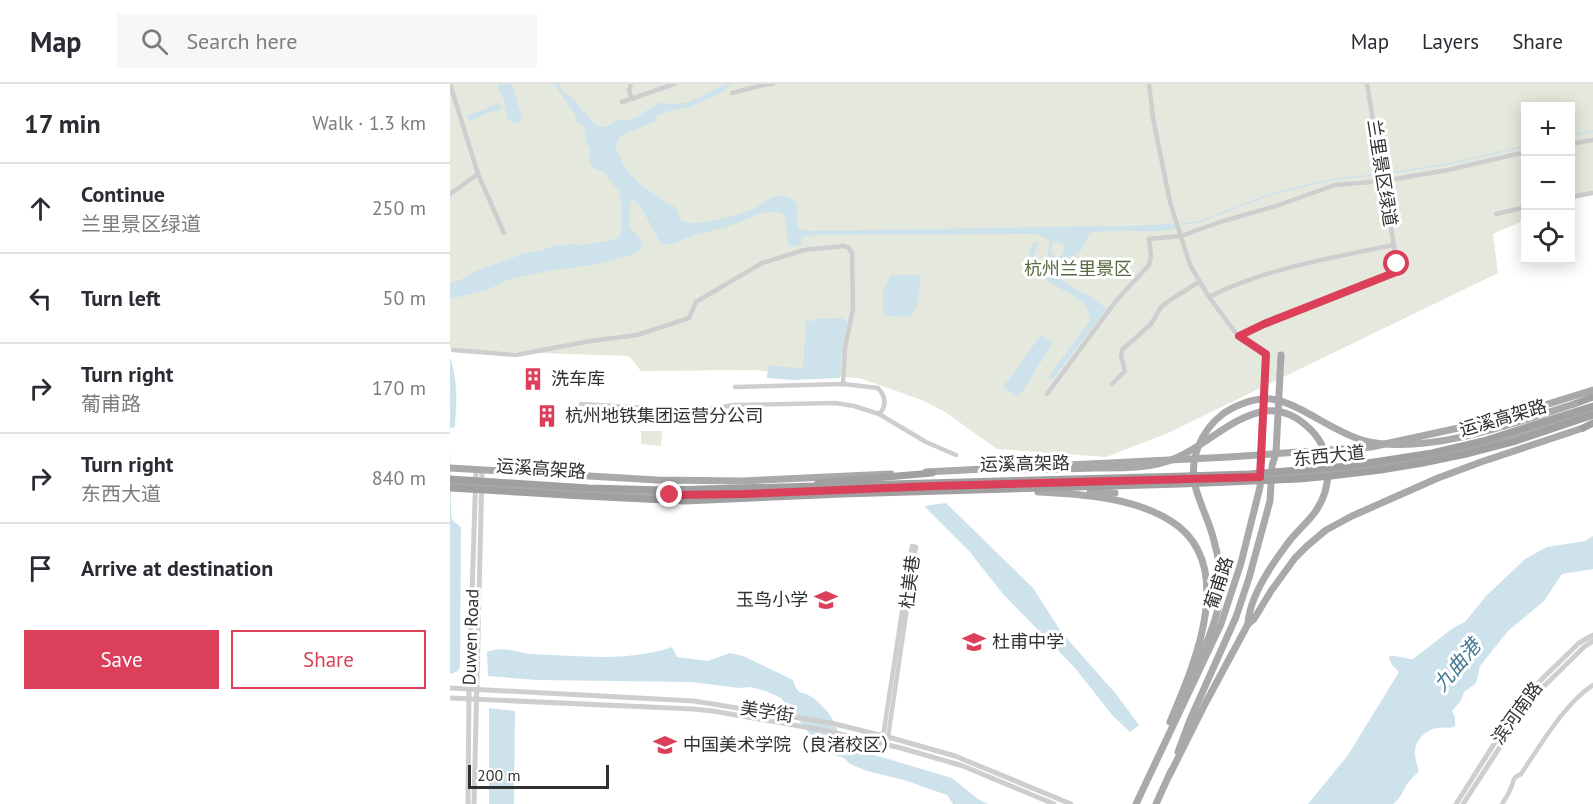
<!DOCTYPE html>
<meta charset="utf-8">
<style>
body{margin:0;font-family:"PT Sans","Noto Sans SC",sans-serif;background:#f7f7f7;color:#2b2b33}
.controls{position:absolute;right:18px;top:18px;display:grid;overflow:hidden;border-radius:0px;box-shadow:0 3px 15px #0003}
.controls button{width:54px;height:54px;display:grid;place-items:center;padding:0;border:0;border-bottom:2px solid #e1e1e2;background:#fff;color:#2b2b33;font:30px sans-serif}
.scale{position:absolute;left:18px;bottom:15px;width:141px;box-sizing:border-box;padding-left:6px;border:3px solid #313131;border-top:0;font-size:16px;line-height:21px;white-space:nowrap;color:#313131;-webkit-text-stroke:4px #fff;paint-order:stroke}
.stop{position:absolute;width:18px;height:18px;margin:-14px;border:4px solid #db3f59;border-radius:50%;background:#fff}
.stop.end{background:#db3f59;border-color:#fff;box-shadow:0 2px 6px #0008}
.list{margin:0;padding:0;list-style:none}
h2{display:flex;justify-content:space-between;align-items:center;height:78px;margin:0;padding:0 24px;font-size:26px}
h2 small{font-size:20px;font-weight:400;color:#7c7c81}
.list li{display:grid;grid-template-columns:39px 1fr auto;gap:18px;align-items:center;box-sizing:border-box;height:90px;padding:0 24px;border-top:2px solid #e1e1e2}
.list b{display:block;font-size:22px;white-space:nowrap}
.list p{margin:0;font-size:20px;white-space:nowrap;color:#7c7c81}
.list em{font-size:20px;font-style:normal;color:#7c7c81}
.actions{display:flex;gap:12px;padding:18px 24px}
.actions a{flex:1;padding:14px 0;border:2px solid #db3f59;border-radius:0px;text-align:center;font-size:21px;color:#db3f59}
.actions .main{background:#db3f59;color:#fff}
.icon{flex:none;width:33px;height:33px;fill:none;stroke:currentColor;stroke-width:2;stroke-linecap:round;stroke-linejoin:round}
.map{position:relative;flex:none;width:1143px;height:720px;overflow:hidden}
header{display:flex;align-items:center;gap:36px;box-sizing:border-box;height:84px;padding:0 30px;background:#fff;border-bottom:2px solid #e1e1e2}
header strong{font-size:28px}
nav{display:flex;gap:33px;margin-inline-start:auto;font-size:21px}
.search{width:420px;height:54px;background:#f7f7f7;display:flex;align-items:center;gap:15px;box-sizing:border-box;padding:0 21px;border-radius:0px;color:#7c7c81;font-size:22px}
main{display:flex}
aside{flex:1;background:#fff}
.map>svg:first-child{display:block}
.green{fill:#e5e9dd}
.water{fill:#cde2eb;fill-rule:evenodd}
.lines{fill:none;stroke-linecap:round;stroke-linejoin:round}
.stream{stroke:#cde2eb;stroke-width:1.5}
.minor{stroke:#cecece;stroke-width:4.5}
.tertiary{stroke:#cecece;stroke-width:5}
.primary{stroke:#a9a9a9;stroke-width:7}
.trunk{stroke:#a0a0a0;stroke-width:7}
.primary-bridge{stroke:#a9a9a9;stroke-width:7}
.trunk-bridge{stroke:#a0a0a0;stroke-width:7}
.route{stroke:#db3f59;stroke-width:8}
.labels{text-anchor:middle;stroke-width:6;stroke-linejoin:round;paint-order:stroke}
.street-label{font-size:18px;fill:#313131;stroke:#fff}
.park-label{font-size:18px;fill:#586a40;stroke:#fff}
.poi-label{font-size:18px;fill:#313131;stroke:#fff;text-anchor:start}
.water-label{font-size:20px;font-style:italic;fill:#43788f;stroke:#fff}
</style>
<header>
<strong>Map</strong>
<div class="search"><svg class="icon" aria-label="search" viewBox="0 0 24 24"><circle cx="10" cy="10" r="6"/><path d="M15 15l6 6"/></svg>Search here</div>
<nav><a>Map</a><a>Layers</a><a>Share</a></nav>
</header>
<main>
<aside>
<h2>17 min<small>Walk · 1.3 km</small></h2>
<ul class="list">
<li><svg class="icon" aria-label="ahead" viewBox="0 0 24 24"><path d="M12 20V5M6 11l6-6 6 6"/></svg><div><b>Continue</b><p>兰里景区绿道</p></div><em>250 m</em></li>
<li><svg class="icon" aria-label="left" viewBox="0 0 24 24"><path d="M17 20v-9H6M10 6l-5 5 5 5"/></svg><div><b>Turn left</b></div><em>50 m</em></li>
<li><svg class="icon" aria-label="right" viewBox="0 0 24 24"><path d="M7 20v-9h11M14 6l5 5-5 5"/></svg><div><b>Turn right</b><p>葡甫路</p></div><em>170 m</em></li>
<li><svg class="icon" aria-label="right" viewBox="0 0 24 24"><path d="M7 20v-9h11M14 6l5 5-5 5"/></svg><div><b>Turn right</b><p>东西大道</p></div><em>840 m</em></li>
<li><svg class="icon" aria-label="arrive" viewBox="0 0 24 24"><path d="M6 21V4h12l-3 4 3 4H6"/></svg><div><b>Arrive at destination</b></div></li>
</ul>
<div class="actions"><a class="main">Save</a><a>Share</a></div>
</aside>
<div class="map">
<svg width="1143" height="720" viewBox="0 0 1143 720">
<rect width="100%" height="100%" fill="#fff"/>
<g class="green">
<path d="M0 0H1143V107L1121 117 1120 22H1076L1075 136 1043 150 1048 189 718 349 656 373 547 365 495 328 472 316 409 294 302 286 191 287 179 272 3 266 0 264Z"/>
<path d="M191 347H212L211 362 191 360Z"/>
</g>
<g class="water">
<path d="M49 0H62L72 33 70 39H63L57 34 55 19 48 2Z"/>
<path d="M104 0H111V4L115 9 123 15 146 42C155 44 159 42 166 36H178L187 33 208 19 229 20 238 18 249 14 275 0H285L281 1 271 9 242 22 215 28 207 32 206 37 172 51 167 57 166 65 177 87 190 100 216 119 223 121 227 126 230 135C231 136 237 139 239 139 251 141 297 129 309 122 316 118 321 111 330 112 336 112 343 115 347 119V140L350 145 357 147 725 141 727 145C699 150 669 144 640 149 636 155 635 161 631 166 625 174 615 172 610 177 607 181 607 187 606 191L623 204 640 212 657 225 605 292 600 296 598 293 639 238C641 217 621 211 606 202 597 197 587 189 579 182L578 176 582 160 585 158 588 160 583 175 595 183 601 182V178L598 171 599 156 585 150 365 151 352 153 351 161 339 163 335 134 333 130C317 124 306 132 292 137 276 144 259 147 242 152 231 156 222 161 211 161L198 136 188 120 183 116 180 118V144C187 150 192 155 192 165L184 170 144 181 104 186 60 195 37 206 0 215V199L10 196 28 186 73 170 90 167 103 162 122 160 133 161 157 157 166 155 170 151 172 146 171 118 169 108 154 88 144 84 141 81 139 76 140 64 136 59 134 42 129 40 126 35 124 29ZM604 157 615 161 612 172 606 173 601 169 602 160Z"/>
<path d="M49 19 51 23 49 27C38 25 30 35 19 37L17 32Z"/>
<path d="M440 191H470C469 206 471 222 459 233L433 232V204L437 199Z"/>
<path d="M391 234 398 238 392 265 390 294 343 296 317 294 318 283 319 281 353 285 356 237H363V235Z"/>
<path d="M591 251 602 257 603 259 569 313 553 303Z"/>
<path d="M0 273C8 300 7 315 5 343L1 344 0 345Z"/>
<path d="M0 357 1 431 3 437 11 443 10 583 8 587 0 590Z"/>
<path d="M496 419 583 504 612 549 666 610 689 641 680 648 663 632 625 584 553 510 519 467 474 422Z"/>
<path d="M1143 452V485L1112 490 1094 517 1058 547 1030 582 1026 599 1014 608 1010 618 1002 627 1005 633V642C997 646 994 642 987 644 976 646 965 656 965 668 965 674 967 681 969 687 965 692 961 694 958 699 952 707 952 713 943 720H858L898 671 949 588 942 581 939 574 940 572C946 571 955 575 963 575L1003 544 1015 538 1036 512 1075 475 1097 463 1135 457Z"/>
<path d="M222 563 227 573 258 577 280 569 293 572 343 596C348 614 352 605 363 614 368 617 373 623 377 627 387 639 387 654 401 664L502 694 528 715 538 720H503L497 711 454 696 417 687 400 680 394 674 373 667 331 614 315 607 301 603 289 604 241 598 87 596 38 592 37 568C49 562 66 567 79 570 128 571 175 579 222 563Z"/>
<path d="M39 624 65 627 64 720H39Z"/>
</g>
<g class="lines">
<g class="stream">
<path d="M1120 52 1143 47"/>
<path d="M731 140 749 138 821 110 880 96 941 89 998 80 1076 62"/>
<path d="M708 141 723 140"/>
</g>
<g class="minor">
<path d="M0 0 28 90 54 149"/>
<path d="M181 0 179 6 182 15"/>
<path d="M699 0 703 34 720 118 740 181 759 213 788 252 816 270"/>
<path d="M282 9 313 1 323 0"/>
<path d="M172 18 224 0"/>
<path d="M1120 60 1143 56"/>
<path d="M0 110 28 90"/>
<path d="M1120 113 1143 109"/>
<path d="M1046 130 1076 123"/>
<path d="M759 213C816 184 882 174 943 161"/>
<path d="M788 252 814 240 946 188 947 180 917 0"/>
<path d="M3 266 66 271 141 257 187 251 239 234 246 218 312 179 354 166 394 162 399 164 402 169 403 225 395 264 393 300"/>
<path d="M662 300 675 287 671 272 672 266 701 240 711 223 720 216 749 198"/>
<path d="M285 303 393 300 428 304C435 312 438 321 429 330"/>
<path d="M597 310 666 217 699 181 701 172 699 155 731 152 770 138 829 121 885 101 933 97 998 86 1076 68"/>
<path d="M131 320 247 327 284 321 385 319 404 322 429 330 476 358 506 371"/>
<path d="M432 659 462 462 466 463 437 660"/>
<path d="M1052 720C1055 715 1058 711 1060 706 1064 698 1062 693 1071 690 1090 662 1115 619 1143 601"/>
</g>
<g class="tertiary">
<path d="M0 604 244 617 381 639 438 653 505 672 621 720"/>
<path d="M0 614 243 625 263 627 372 646 451 664 513 682 604 720"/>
<path d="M18 720 19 604 26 385"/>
<path d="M24 720 32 386"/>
<path d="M1006 720 1072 616 1094 593 1129 559 1143 551"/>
<path d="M1013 720 1081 615 1134 563 1143 557"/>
</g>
<g class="primary">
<path d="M599 382 779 373 921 363 1050 335 1143 306"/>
<path d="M0 384 207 396 291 397 441 390"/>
<path d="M476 388 573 383"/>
<path d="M635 398C721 396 809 397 895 387 980 377 1062 354 1143 326"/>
<path d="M0 399C74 404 148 412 223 411 298 411 374 406 450 403"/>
<path d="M588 408C630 410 683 413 721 437 789 480 744 581 720 638"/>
<path d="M640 408 665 409"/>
<path d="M798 540 804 535 821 507 845 474 857 462 876 446 902 432 988 394 1031 378 1133 344"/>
<path d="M728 668 740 636 786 533 799 494 820 417 822 382 826 369 831 271"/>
<path d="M686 720 771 540 791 479 810 403 816 270"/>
<path d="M706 720 721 687"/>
</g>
<g class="trunk">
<path d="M1124 320 1143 313"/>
<path d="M1133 344 1143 339"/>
<path d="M368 399 482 389"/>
</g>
<g class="primary-bridge">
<path d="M567 386C593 385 619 385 645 384 672 384 701 385 726 374 757 361 781 333 815 327 832 325 848 333 860 345 884 368 883 407 862 432 853 443 843 451 835 463 820 483 799 515 798 540L755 620 719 692"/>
<path d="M735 604C748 577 768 540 770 511 771 493 769 474 764 457 760 439 751 423 746 405 738 377 750 347 774 329 786 321 806 313 821 315 850 319 881 347 912 356 970 373 1067 339 1124 320"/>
</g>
<g class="trunk-bridge">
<path d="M0 395 139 404 216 406 735 392 799 390 898 382 982 369 1033 357 1143 322"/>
<path d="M0 404 133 412 235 417 392 410 731 400 849 395 881 392 931 386 973 379 1016 370 1066 357 1143 331"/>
</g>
</g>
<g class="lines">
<path class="route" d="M220 411 294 410 484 402 810 393 816 270 789 252 814 240 946 188 947 180"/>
</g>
<defs>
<g id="building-bare" transform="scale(1.8)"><path d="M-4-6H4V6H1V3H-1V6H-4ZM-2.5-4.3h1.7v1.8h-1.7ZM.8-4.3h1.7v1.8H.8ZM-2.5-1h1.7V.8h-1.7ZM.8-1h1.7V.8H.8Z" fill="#db3f59" stroke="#fff" stroke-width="2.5" paint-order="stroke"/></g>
<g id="school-bare" transform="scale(1.8)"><path d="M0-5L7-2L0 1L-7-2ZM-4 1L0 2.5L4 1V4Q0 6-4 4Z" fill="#db3f59" stroke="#fff" stroke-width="2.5" paint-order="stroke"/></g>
<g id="university-bare" transform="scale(1.8)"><path d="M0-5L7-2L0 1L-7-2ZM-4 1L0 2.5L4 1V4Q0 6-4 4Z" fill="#db3f59" stroke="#fff" stroke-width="2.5" paint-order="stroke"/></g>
</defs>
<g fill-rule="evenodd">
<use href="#building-bare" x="83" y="295"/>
<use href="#building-bare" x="97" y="332"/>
<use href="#school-bare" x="376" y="516"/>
<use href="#school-bare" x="524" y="558"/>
<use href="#university-bare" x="215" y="661"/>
</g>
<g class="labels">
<g class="street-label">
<text transform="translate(932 89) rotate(81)" y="6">兰里景区绿道</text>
<text transform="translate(1053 334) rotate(-16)" y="6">运溪高架路</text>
<text transform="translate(879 372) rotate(-6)" y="6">东西大道</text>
<text transform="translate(575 380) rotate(-1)" y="6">运溪高架路</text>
<text transform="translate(91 385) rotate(4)" y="6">运溪高架路</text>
<text transform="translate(460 498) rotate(-83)" y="6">杜美巷</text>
<text transform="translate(769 499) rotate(-72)" y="6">葡甫路</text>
<text transform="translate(21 553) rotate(-88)" y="6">Duwen Road</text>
<text transform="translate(317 628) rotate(9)" y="6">美学街</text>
<text transform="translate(1067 629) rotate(-54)" y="6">滨河南路</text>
</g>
<g class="park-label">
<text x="628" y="191">杭州兰里景区</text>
</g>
<g class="poi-label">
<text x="101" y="301">洗车库</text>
<text x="115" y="338">杭州地铁集团运营分公司</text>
<text x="358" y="522" text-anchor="end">玉鸟小学</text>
<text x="542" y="564">杜甫中学</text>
<text x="233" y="667">中国美术学院（良渚校区）</text>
</g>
<g class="water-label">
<text transform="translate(1007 581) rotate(-50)" y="7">九曲港</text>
</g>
</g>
</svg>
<div class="controls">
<button>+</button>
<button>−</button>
<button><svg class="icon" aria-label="locate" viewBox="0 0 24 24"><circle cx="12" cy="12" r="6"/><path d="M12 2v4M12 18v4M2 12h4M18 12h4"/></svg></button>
</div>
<div class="scale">200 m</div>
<div class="stop" style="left:947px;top:180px"></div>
<div class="stop end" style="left:220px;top:411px"></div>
</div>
</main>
